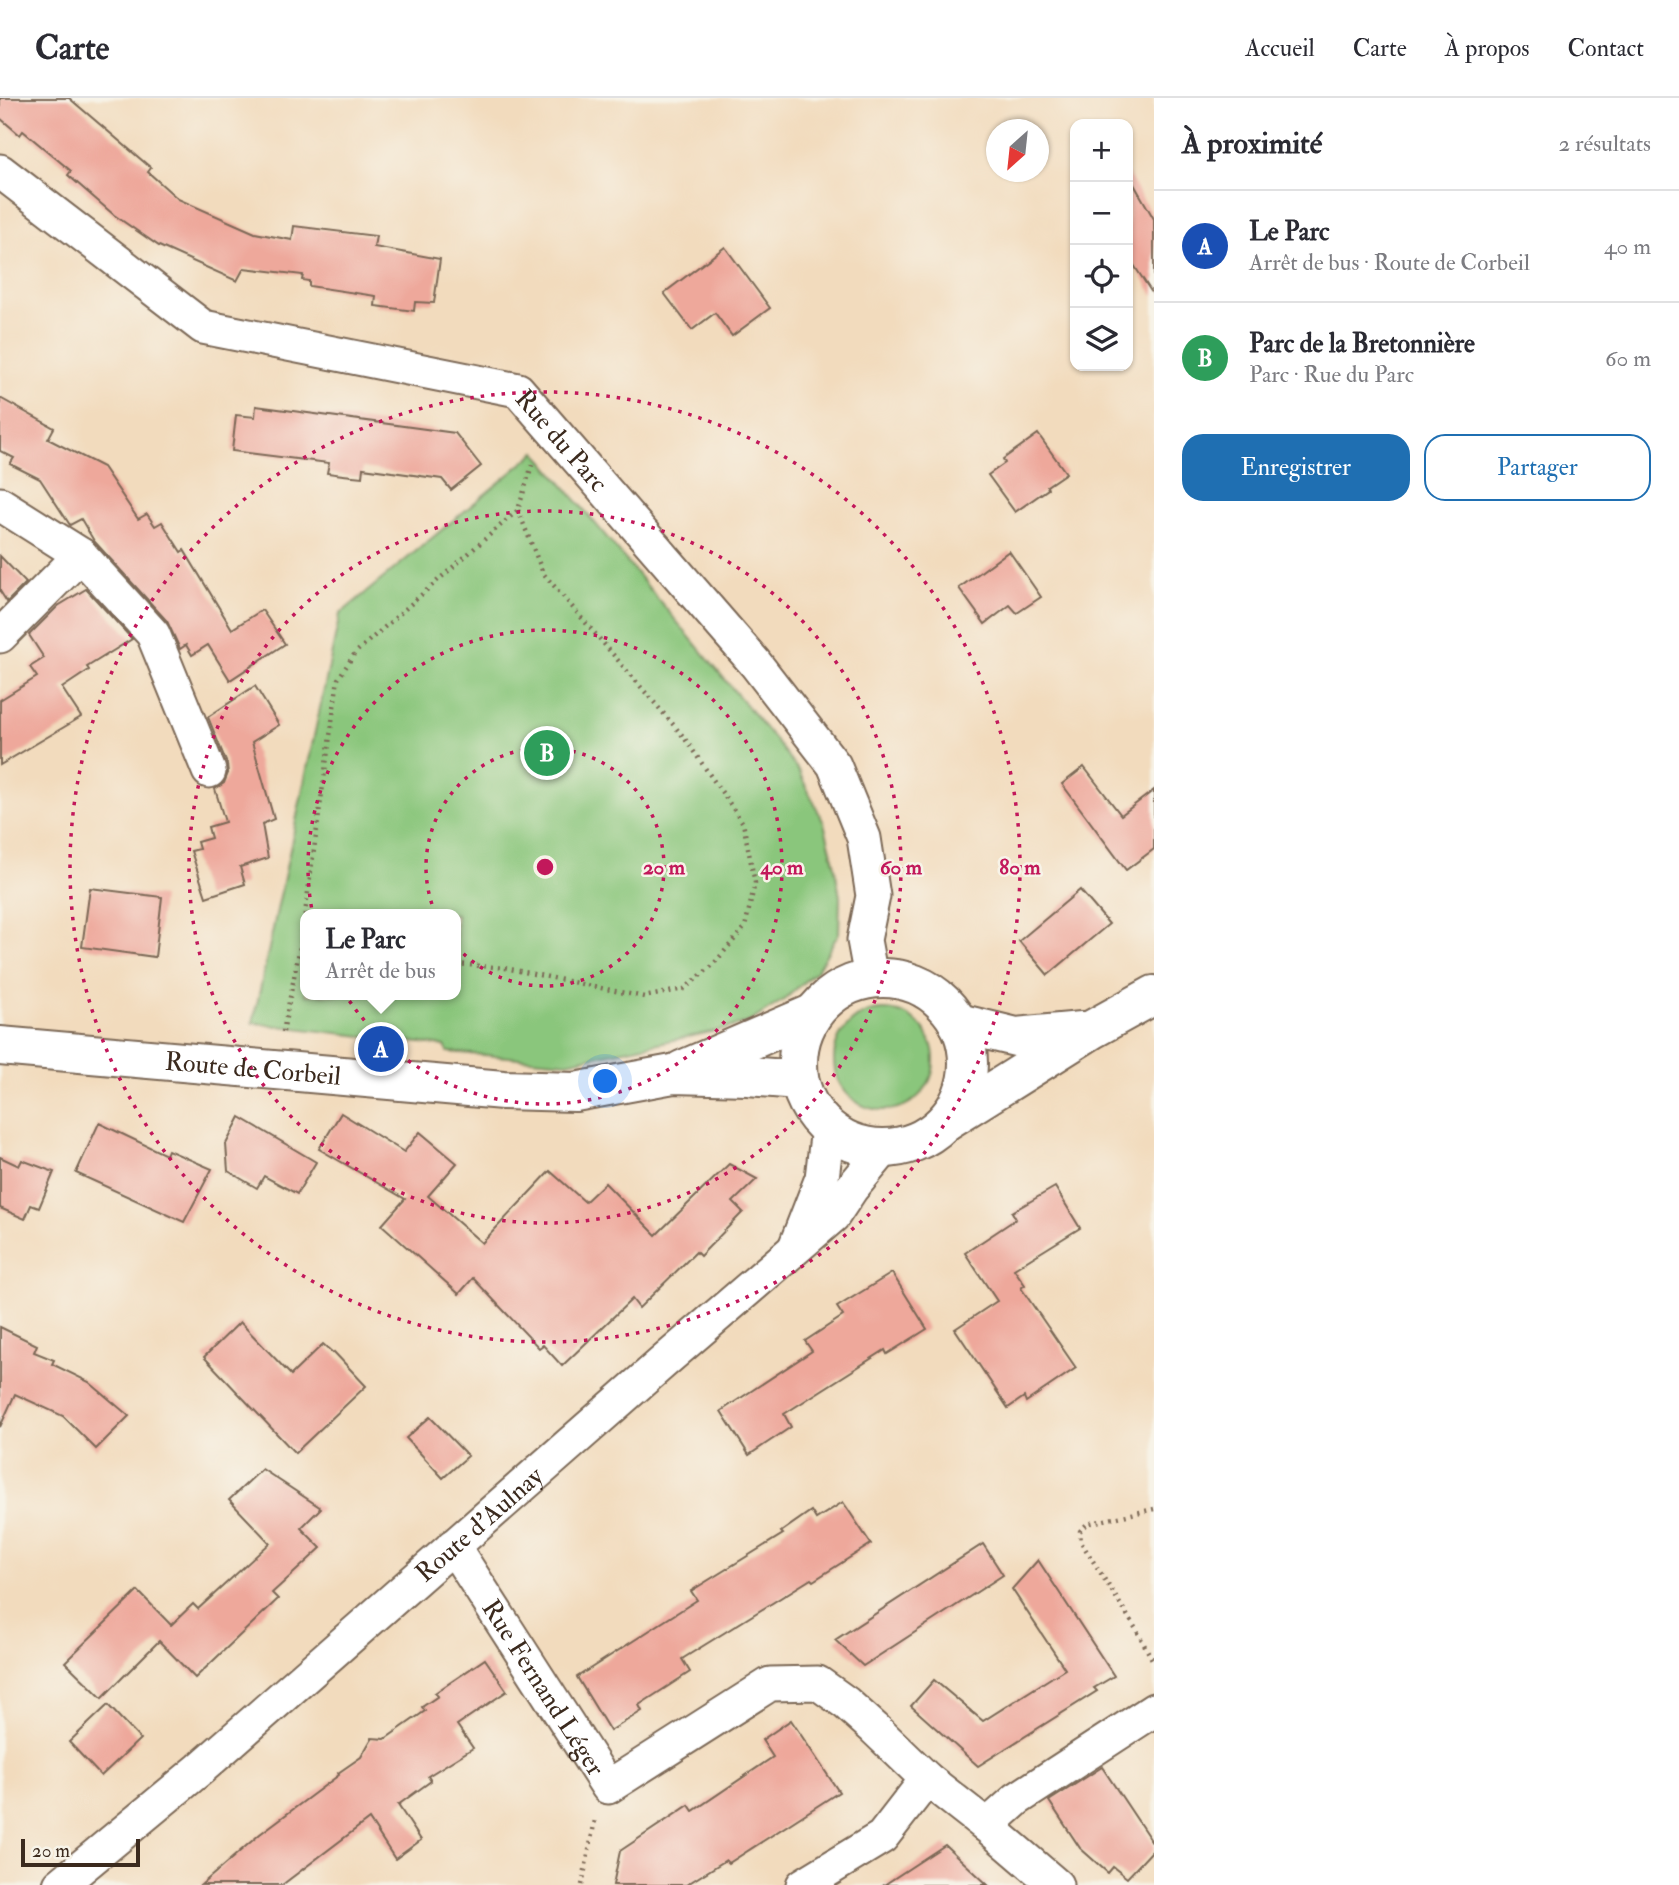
<!DOCTYPE html>
<html lang="fr">
<meta charset="utf-8">
<style>
body{margin:0;font-family:"IM FELL Double Pica",serif;background:#f7f7f7;color:#2b2b33}
.controls{position:absolute;right:21px;top:21px;display:grid;overflow:hidden;border-radius:14px;box-shadow:0 2px 5px #0004}
.controls button{width:63px;height:63px;display:grid;place-items:center;padding:0;border:0;border-bottom:2px solid #e1e1e2;background:#fff;color:#2b2b33;font:35px sans-serif}
.compass{position:absolute;left:986px;top:21px;width:63px;height:63px;border-radius:50%;background:#fff;box-shadow:0 2px 5px #0004;rotate:207deg}
.scale{position:absolute;left:21px;bottom:18px;width:119px;box-sizing:border-box;padding-left:7px;border:4px solid #3b2a1e;border-top:0;font-size:19px;line-height:24px;white-space:nowrap;color:#3b2a1e;-webkit-text-stroke:5px #f7f3e8;paint-order:stroke}
.you{position:absolute;left:606px;top:984px;width:24px;height:24px;margin:-18px;border:5px solid #fff;border-radius:50%;background:#1a73e8;box-shadow:0 0 0 10px #1a73e833}
.badge{display:grid;place-items:center;width:46px;height:46px;border-radius:50%;background:#1f6fb2;color:#fff;font-size:23px;font-weight:700}
.pin{position:absolute;translate:-50% -50%;border:4px solid #fff;box-shadow:0 2px 7px #0006}
.popup{position:absolute;left:300px;top:811px;width:161px;height:91px;box-sizing:border-box;display:grid;place-content:center;border-radius:14px;background:#fff;filter:drop-shadow(0 2px 5px #0005);font-size:23px;white-space:nowrap;color:#7c7c81}
.popup b{font-size:26px;color:#2b2b33}
.popup::after{content:'';position:absolute;left:50%;top:100%;margin-left:-14px;border:14px solid transparent;border-top-color:#fff}
.list{margin:0;padding:0;list-style:none}
h2{display:flex;justify-content:space-between;align-items:center;height:91px;margin:0;padding:0 28px;font-size:30px}
h2 small{font-size:23px;font-weight:400;color:#7c7c81}
.list li{display:grid;grid-template-columns:46px 1fr auto;gap:21px;align-items:center;box-sizing:border-box;height:112px;padding:0 28px;border-top:2px solid #e1e1e2}
.list b{display:block;font-size:26px;white-space:nowrap}
.list p{margin:0;font-size:23px;white-space:nowrap;color:#7c7c81}
.list em{font-size:23px;font-style:normal;color:#7c7c81}
.actions{display:flex;gap:14px;padding:21px 28px}
.actions a{flex:1;padding:16px 0;border:2px solid #1f6fb2;border-radius:21px;text-align:center;font-size:24px;color:#1f6fb2}
.actions .main{background:#1f6fb2;color:#fff}
.icon{flex:none;width:38px;height:38px;fill:none;stroke:currentColor;stroke-width:2;stroke-linecap:round;stroke-linejoin:round}
.map{position:relative;flex:none;width:1154px;height:1787px;overflow:hidden}
header{display:flex;align-items:center;gap:42px;box-sizing:border-box;height:98px;padding:0 35px;background:#fff;border-bottom:2px solid #e1e1e2}
header strong{font-size:33px}
nav{display:flex;gap:38px;margin-inline-start:auto;font-size:24px}
main{display:flex}
aside{flex:1;background:#fff}
.map>svg:first-child{display:block}
.green{fill:#8ac67c;stroke:#62784d;stroke-width:2;fill-rule:evenodd}
.building{fill:#eea89b}
.lines{fill:none;stroke-linecap:round;stroke-linejoin:round}
.minor-casing{stroke:#7b6856;stroke-width:37}
.secondary-casing{stroke:#7b6856;stroke-width:42}
.path{stroke:#7b6856;stroke-width:4.5;stroke-dasharray:2 5;stroke-linecap:butt}
.minor{stroke:#fff;stroke-width:33}
.secondary{stroke:#fff;stroke-width:38}
.ring{fill:none;stroke:#c2185b;stroke-width:3.5;stroke-dasharray:3.5 7}
.labels{text-anchor:middle;stroke-width:5;stroke-linejoin:round;paint-order:stroke}
.street-label{font-size:26px;fill:#3b2a1e;stroke:#f7f3e8}
.centre{fill:#c2185b;stroke:#f7f3e8;stroke-width:3.5}
.ring-label{font-size:21px;text-anchor:middle;font-weight:bold;fill:#c2185b;stroke:#f7f3e8;stroke-width:5;stroke-linejoin:round;paint-order:stroke}
</style>
<header>
<strong>Carte</strong>
<nav><a>Accueil</a><a>Carte</a><a>À propos</a><a>Contact</a></nav>
</header>
<main>
<div class="map">
<svg width="1154" height="1787" viewBox="0 0 1154 1787">
<rect width="100%" height="100%" fill="#f7f3e8"/>
<filter id="ink" filterUnits="userSpaceOnUse"><feTurbulence type="fractalNoise" baseFrequency=".0143" numOctaves="2"/><feDisplacementMap in="SourceGraphic" scale="14" xChannelSelector="R" yChannelSelector="G"/><feConvolveMatrix kernelMatrix="1 2 1 2 8 2 1 2 1" color-interpolation-filters="sRGB"/></filter>
<filter id="wash" filterUnits="userSpaceOnUse"><feTurbulence type="fractalNoise" baseFrequency=".00686" numOctaves="4" result="noise"/><feDisplacementMap in="SourceGraphic" scale="28" xChannelSelector="R" yChannelSelector="G"/><feGaussianBlur stdDeviation="1.57" result="paint"/><feColorMatrix in="noise" values="0 0 0 0 0 0 0 0 0 0 0 0 0 0 0 0 0 1.4 0 .05"/><feComposite in="paint" operator="in"/></filter>
<g filter="url(#wash)">
<rect width="100%" height="100%" fill="#f2dbbd"/>
<g class="green">
<path d="M536 354 771 637 798 672 824 725 834 764 840 799 839 835 817 872 785 901 749 924 721 932 567 964 448 954 445 948 253 925 340 516ZM306 816H456V897H306Z"/>
<circle cx="884" cy="962" r="50"/>
</g>
<g id="blocks">
<g class="building">
<path d="M0 0H69L151 70 148 74 178 101 255 135 292 142 294 128 376 138 374 149 440 161 434 205 415 204 414 213 375 208 376 198 309 188V183L302 182 303 177 244 170 237 183 159 148 114 117 68 77 71 73 23 33 20 37 0 20Z"/>
<path d="M1128 76 1154 121V198L1128 158Z"/>
<path d="M725 149 770 210 732 238 715 215 692 232 664 195Z"/>
<path d="M0 300 54 330 48 341 103 369 138 421 147 416 155 428 162 424 181 454 184 452 232 531 262 512 285 546 230 582 208 547 192 557 186 547 180 551 167 523 94 443 81 421 70 427 40 381 10 366 14 360 0 353Z"/>
<path d="M256 308 455 335 481 368 451 392 442 381 363 370 362 379 343 377 327 375 329 365 232 353 236 317 255 319Z"/>
<path d="M1038 336 1066 375 1047 388 1048 391 1015 414 988 377 1005 365 1003 361Z"/>
<path d="M1009 453 1041 499 1017 515 1010 507 985 526 959 490Z"/>
<path d="M0 458 26 485 7 504 0 493Z"/>
<path d="M86 491 132 541 87 569 89 572 62 590 81 619 0 667V602L37 579 30 569 44 560 29 537 58 508Z"/>
<path d="M255 588 279 627 252 644 274 721 262 726 268 760 240 769 245 786 206 799 191 753 199 751 197 744 211 740 208 729 225 724 215 691 224 685 228 675 227 666 208 619Z"/>
<path d="M1084 669 1121 717 1154 692V751L1126 772 1062 686Z"/>
<path d="M90 790 162 799 155 859 82 849Z"/>
<path d="M1080 792 1109 826 1048 877 1019 843Z"/>
<path d="M341 1015 404 1054 420 1034 457 1065 428 1098 482 1145 550 1073 585 1104 605 1085 656 1137 729 1066 757 1081 733 1104 743 1114 700 1158 696 1154 639 1210 632 1201 562 1268 543 1247 539 1250 473 1180 459 1196 382 1127 405 1101 319 1051Z"/>
<path d="M240 1019 316 1064 297 1096 264 1078 257 1090 228 1073 226 1046Z"/>
<path d="M99 1025 166 1057 168 1052 212 1071 184 1124 76 1075Z"/>
<path d="M0 1059 19 1068 22 1062 54 1074 39 1110 31 1107 25 1121 0 1110Z"/>
<path d="M1055 1089 1080 1130 1014 1171 1025 1187 1021 1190 1076 1270 1026 1304 1024 1299 1008 1310 955 1231 997 1203 965 1155 1016 1121 1012 1114Z"/>
<path d="M892 1175 927 1231 887 1256 885 1252 784 1316 791 1329 749 1357 721 1313 812 1253 805 1243 843 1218 837 1209Z"/>
<path d="M240 1224 291 1277 323 1246 333 1255 334 1254 366 1288 295 1355 204 1259Z"/>
<path d="M0 1229 37 1247 34 1254 54 1262 52 1266 89 1284 129 1318 96 1351 63 1318 15 1296 0 1329Z"/>
<path d="M430 1319 468 1358 443 1380 406 1340Z"/>
<path d="M262 1371 321 1410 301 1430 321 1450 272 1495 278 1501 195 1580 159 1543 102 1600 65 1564 138 1493 171 1527 193 1506 198 1511 270 1445 229 1402Z"/>
<path d="M843 1404 871 1446 813 1483 811 1481 682 1561 690 1574 639 1607 642 1613 610 1633 577 1579 697 1502 691 1493 783 1436 781 1434 811 1413 816 1421Z"/>
<path d="M983 1446 1003 1477 863 1568 835 1542Z"/>
<path d="M1038 1462 1114 1578 1094 1590 1097 1593 978 1668 911 1608 934 1582 983 1623 1065 1571 1012 1491Z"/>
<path d="M485 1561 507 1593 457 1627 473 1650 428 1678 431 1683 398 1707 421 1742 395 1761 369 1721 282 1787H201L260 1736 339 1677 338 1675 361 1659 372 1640 385 1641 425 1613 422 1609 438 1598 435 1595Z"/>
<path d="M108 1607 140 1641 101 1678 69 1644Z"/>
<path d="M791 1622 839 1694 729 1765 726 1762 686 1787H613L620 1753 689 1707 693 1713 773 1659 762 1642Z"/>
<path d="M1102 1669 1154 1747V1751L1127 1780 1113 1769 1108 1775 1080 1750 1049 1703Z"/>
<path d="M945 1747 988 1787H884Z"/>
</g>
</g>
</g>
<g filter="url(#ink)">
<use href="#blocks" fill-opacity="0" stroke="#7b6856" stroke-width="2"/>
<g class="lines">
<g class="minor-casing">
<g id="minor">
<path id="s1" d="M0 73 203 229 518 292 755 565 834 667 864 740 873 798 864 842 871 880"/>
<path d="M0 406 81 457 0 538"/>
<path d="M81 457 153 536 209 673"/>
<path d="M796 1147 822 1080 828 1030"/>
<path id="s2" d="M453 1448 608 1689 770 1586 818 1585 846 1605 874 1630 927 1681 987 1728 1056 1787"/>
<path d="M987 1728 1017 1701 1154 1612"/>
<path id="s3" d="M60 1787 200 1671 661 1266 833 1118 851 1091 885 1050"/>
<path d="M803 1787 882 1739 927 1681"/>
</g>
</g>
<g class="secondary-casing">
<g id="secondary">
<circle cx="883" cy="965" r="85"/>
<path d="M958 925 1016 939 1082 933"/>
<path id="s4" d="M0 948 503 992 575 994 673 976 748 978 798 982"/>
<path d="M682 972 812 916"/>
<path d="M946 1023 1091 932 1154 897"/>
</g>
</g>
<g class="path">
<path d="M456 866 505 870 644 899 684 891 712 868 745 829 755 785 743 725 683 638 543 475 518 412"/>
<path d="M283 934 301 844 338 581 355 555 518 412 532 367"/>
<path d="M1154 1411 1087 1426 1080 1433 1081 1444 1136 1531 1154 1565"/>
<path d="M582 1787 595 1722"/>
</g>
<use href="#minor" class="minor"/>
<use href="#secondary" class="secondary"/>
</g>
</g>
<g class="ring">
<circle cx="545" cy="769" r="119"/>
<circle cx="545" cy="769" r="237"/>
<circle cx="545" cy="769" r="356"/>
<circle cx="545" cy="769" r="475"/>
</g>
<g class="labels">
<g class="street-label">
<text dy="9" stroke="none"><textPath href="#s1" startOffset="644">Rue du Parc</textPath></text>
<text dy="9" stroke="none"><textPath href="#s4" startOffset="254">Route de Corbeil</textPath></text>
<text dy="9" stroke="none"><textPath href="#s3" startOffset="553">Route d'Aulnay</textPath></text>
<text dy="9" stroke="none"><textPath href="#s2" startOffset="168">Rue Fernand Léger</textPath></text>
</g>
</g>
<circle cx="545" cy="769" r="10" class="centre"/>
<g class="ring-label">
<text x="664" y="776">20 m</text>
<text x="782" y="776">40 m</text>
<text x="901" y="776">60 m</text>
<text x="1020" y="776">80 m</text>
</g>
</svg>
<div class="controls">
<button>+</button>
<button>−</button>
<button><svg class="icon" aria-label="locate" viewBox="0 0 24 24"><circle cx="12" cy="12" r="6"/><path d="M12 2v4M12 18v4M2 12h4M18 12h4"/></svg></button>
<button><svg class="icon" aria-label="layers" viewBox="0 0 24 24"><path d="M12 4l9 5-9 5-9-5zM3 14l9 5 9-5"/></svg></button>
</div>
<svg class="compass" viewBox="-18 -18 36 36"><path d="M0-13l5 13h-10z" fill="#e53935"/><path d="M0 13l5-13h-10z" fill="#7c7c81"/></svg>
<div class="scale">20 m</div>
<div class="you"></div>
<div class="pin badge" style="left:381px;top:951px;background:#1a4fb4">A</div>
<div class="popup"><b>Le Parc</b>Arrêt de bus</div>
<div class="pin badge" style="left:547px;top:655px;background:#2e9e5b">B</div>
</div>
<aside>
<h2>À proximité<small>2 résultats</small></h2>
<ul class="list">
<li><span class="badge" style="background:#1a4fb4">A</span><div><b>Le Parc</b><p>Arrêt de bus · Route de Corbeil</p></div><em>40 m</em></li>
<li><span class="badge" style="background:#2e9e5b">B</span><div><b>Parc de la Bretonnière</b><p>Parc · Rue du Parc</p></div><em>60 m</em></li>
</ul>
<div class="actions"><a class="main">Enregistrer</a><a>Partager</a></div>
</aside>
</main>
